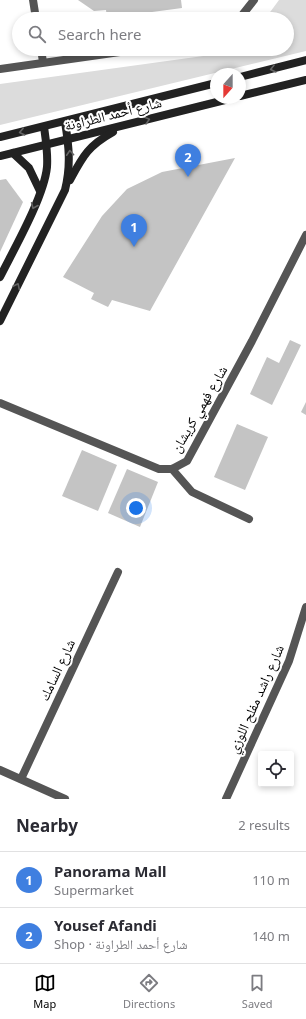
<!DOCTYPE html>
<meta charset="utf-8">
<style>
body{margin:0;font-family:"Noto Sans","Noto Naskh Arabic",sans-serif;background:#f2f2f3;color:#2b2b33}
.controls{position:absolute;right:12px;bottom:12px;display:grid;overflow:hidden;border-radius:4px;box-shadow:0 2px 6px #0003}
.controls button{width:36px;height:36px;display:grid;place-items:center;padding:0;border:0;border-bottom:1px solid #e1e1e2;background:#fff;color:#2b2b33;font:20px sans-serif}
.compass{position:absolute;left:210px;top:68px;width:36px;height:36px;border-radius:50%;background:#fff;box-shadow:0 2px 6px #0003;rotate:201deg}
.you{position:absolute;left:136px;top:508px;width:14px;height:14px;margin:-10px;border:3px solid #fff;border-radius:50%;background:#1a73e8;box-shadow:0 0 0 6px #1a73e833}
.badge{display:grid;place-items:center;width:26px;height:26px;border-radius:50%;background:#000;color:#fff;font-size:13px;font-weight:700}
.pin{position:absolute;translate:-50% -33px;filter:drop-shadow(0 1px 2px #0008)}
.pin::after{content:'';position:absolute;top:21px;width:14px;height:12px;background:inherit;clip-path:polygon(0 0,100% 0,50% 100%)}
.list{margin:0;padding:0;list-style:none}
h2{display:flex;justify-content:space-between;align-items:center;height:52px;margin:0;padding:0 16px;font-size:17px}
h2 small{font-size:13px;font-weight:400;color:#7c7c81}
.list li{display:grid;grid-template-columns:26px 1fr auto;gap:12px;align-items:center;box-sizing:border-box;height:56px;padding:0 16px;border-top:1px solid #e1e1e2}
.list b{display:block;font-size:15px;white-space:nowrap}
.list p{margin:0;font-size:13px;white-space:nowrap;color:#7c7c81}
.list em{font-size:13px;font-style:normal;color:#7c7c81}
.icon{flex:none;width:22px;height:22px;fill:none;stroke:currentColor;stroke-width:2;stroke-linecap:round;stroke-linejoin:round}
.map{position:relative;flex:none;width:306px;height:799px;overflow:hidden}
.search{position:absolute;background:#fff;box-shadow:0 2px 6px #0003;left:12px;right:12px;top:12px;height:44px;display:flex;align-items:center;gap:10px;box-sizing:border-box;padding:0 14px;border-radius:22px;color:#7c7c81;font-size:15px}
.sheet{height:164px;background:#fff}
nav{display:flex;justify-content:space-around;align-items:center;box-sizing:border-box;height:56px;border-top:1px solid #e1e1e2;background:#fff;font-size:11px;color:#7c7c81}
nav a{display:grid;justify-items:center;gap:2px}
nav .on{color:#000}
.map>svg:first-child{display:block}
.green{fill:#dcdcdc}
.building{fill:#c4c4c4}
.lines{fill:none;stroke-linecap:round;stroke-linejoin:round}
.lane{stroke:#555;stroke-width:8}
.street{stroke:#555;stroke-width:8}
.secondary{stroke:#222;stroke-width:8}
.oneway{stroke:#646464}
.labels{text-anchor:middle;stroke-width:4;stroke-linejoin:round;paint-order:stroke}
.street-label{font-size:14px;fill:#000;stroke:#fff}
</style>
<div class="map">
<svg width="306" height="799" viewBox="0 0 306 799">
<rect width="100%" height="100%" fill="#fff"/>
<path class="green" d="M279 0H306V51L0 125V84L225 53 236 49H287V19H265Z"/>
<g class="building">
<path d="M78 0H181L182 8 107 18 106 10 94 11Z"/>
<path d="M235 158 150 311 112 300 108 307 91 299 94 293 63 277 102 216 127 189 162 172Z"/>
<path d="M6 179 23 202 0 252V180Z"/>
<path d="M290 340 301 345 272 405 250 394 267 357 279 363Z"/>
<path d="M306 402V415L301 412Z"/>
<path d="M237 424 268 437 245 490 214 477Z"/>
<path d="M82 450 117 465 98 511 62 496Z"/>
<path d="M127 469 158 482 140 527 108 513Z"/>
</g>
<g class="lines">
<g class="lane">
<path d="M33 0 36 19"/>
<path d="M239 19 254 0"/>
<path d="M41 49 43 62"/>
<path d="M0 69 141 49"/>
<path d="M172 469 192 492 249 519"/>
</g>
<g class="street">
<path d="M0 403 159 469H172L187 461 252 341 306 235"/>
<path d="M0 770 65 799"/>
<path d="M21 779 118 572"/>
<path d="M226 799 289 661 306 607"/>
</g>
<g class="secondary">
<path d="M240 77 306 60"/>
<path d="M240 96 306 80"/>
<path d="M0 137 216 83"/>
<path d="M13 153 29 168 40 191"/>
<path d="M0 156 233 98"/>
<path d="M70 180C83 156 88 146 113 132"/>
<path d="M0 277C14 249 44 197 47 167 48 153 46 141 44 127"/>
<path d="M0 321 65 190C71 166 69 146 65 122"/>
</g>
</g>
<defs><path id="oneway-chevron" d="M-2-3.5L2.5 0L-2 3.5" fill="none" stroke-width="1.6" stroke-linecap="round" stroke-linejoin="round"/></defs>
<g class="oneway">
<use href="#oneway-chevron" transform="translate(273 69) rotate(166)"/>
<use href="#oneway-chevron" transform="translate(147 120) rotate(-15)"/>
<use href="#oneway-chevron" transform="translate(22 132) rotate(167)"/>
<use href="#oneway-chevron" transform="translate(70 153) rotate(-94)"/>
<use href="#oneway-chevron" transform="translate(34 206) rotate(113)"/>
<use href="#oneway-chevron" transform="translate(17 286) rotate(-64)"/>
</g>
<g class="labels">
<g class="street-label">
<text transform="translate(113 114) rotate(-14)" y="5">شارع أحمد الطراونة</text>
<text transform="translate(199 409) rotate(-60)" y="5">شارع فهمي كريشان</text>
<text transform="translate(57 670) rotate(-65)" y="5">شارع السامك</text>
<text transform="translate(256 699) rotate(-66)" y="5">شارع راشد مفلح اللوزي</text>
</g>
</g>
</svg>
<div class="controls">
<button><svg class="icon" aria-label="locate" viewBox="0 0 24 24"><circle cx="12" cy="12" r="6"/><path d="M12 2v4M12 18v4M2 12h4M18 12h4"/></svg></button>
</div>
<svg class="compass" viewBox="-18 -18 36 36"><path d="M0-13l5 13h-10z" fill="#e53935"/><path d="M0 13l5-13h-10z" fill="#7c7c81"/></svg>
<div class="you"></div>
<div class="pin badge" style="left:134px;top:247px;background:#3f7fe0">1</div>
<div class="pin badge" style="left:188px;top:177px;background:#3f7fe0">2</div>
<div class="search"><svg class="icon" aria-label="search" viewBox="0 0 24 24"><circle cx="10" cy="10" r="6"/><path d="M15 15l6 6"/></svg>Search here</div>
</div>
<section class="sheet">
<h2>Nearby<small>2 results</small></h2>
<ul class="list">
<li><span class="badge" style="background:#3f7fe0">1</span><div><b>Panorama Mall</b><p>Supermarket</p></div><em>110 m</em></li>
<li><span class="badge" style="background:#3f7fe0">2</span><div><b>Yousef Afandi</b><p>Shop · شارع أحمد الطراونة</p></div><em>140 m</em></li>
</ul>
</section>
<nav>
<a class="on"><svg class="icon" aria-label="map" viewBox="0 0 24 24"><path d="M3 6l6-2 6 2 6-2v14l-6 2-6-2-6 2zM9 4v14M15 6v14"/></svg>Map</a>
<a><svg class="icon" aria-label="directions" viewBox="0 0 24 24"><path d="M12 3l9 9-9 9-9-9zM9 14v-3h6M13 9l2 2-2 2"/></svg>Directions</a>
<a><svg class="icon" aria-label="saved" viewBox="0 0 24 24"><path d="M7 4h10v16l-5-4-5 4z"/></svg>Saved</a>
</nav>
